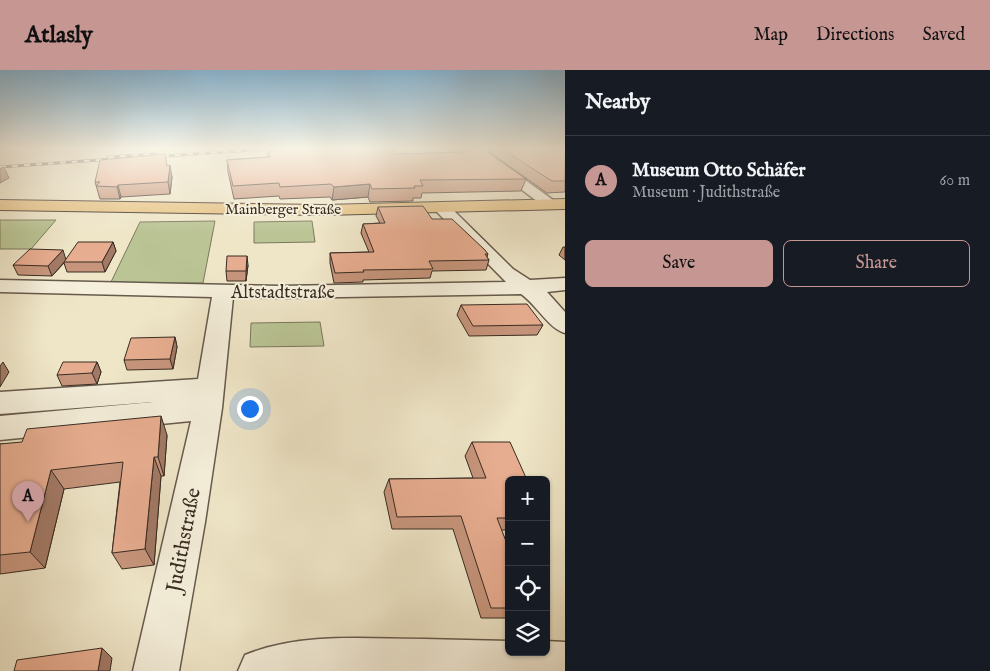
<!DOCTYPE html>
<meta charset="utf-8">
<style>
body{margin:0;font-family:"IM FELL English",serif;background:#242831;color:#f1f3f6}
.controls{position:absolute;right:15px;bottom:15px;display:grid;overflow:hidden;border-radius:8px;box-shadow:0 1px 4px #0004}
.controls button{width:45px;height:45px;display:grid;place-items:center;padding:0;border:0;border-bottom:1px solid #363941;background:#171b24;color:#f1f3f6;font:25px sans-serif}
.you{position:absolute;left:249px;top:338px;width:18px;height:18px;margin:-12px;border:4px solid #fff;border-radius:50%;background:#1a73e8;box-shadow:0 0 0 8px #1a73e833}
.badge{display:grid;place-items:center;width:32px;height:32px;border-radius:50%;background:#c59692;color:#111;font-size:16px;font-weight:700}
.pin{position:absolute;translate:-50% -41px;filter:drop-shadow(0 1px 2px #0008)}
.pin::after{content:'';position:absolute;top:26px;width:18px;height:15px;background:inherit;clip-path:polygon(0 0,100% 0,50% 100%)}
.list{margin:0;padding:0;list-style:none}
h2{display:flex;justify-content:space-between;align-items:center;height:65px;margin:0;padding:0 20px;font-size:21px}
h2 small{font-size:16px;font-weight:400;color:#9ea1a6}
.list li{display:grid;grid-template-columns:32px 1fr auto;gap:15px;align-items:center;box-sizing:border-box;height:90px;padding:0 20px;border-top:1px solid #363941}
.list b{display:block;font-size:19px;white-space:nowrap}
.list p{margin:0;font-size:16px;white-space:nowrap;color:#9ea1a6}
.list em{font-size:16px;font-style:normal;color:#9ea1a6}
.actions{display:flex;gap:10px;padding:15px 20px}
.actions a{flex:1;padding:11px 0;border:1px solid #c59692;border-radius:8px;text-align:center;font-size:18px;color:#c59692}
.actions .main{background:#c59692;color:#111}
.icon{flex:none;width:28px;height:28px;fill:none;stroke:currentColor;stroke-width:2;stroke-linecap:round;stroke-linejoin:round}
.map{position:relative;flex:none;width:565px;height:601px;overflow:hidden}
header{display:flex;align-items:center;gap:30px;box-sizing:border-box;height:70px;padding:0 25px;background:#c59692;color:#111}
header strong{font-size:24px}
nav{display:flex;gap:28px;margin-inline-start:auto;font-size:18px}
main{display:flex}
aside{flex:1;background:#171b24}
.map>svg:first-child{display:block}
.green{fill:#bac495;stroke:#7a785c}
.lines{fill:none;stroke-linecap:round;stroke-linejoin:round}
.minor-casing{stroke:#665a4c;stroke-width:3}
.major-casing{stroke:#392c22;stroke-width:2}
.minor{fill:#f5efdb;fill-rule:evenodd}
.major{fill:#e8c384;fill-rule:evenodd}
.rail-casing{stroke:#392c22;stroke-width:3}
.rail{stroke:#f5efdb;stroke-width:2;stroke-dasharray:6;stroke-linecap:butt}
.wall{fill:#c7957c;stroke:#392c22}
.shaded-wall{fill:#a27965;stroke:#392c22}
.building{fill:#e7ad90;stroke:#392c22}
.labels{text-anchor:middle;stroke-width:4;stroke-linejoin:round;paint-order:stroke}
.far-street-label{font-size:15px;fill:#392c22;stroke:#f5efdb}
.street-label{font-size:18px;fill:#392c22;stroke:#f5efdb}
.near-street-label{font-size:21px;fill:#392c22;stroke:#f5efdb}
</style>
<header>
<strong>Atlasly</strong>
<nav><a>Map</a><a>Directions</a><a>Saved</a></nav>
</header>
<main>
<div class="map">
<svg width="565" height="601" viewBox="0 0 565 601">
<rect width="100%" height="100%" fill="#efe6c8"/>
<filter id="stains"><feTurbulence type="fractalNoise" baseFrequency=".004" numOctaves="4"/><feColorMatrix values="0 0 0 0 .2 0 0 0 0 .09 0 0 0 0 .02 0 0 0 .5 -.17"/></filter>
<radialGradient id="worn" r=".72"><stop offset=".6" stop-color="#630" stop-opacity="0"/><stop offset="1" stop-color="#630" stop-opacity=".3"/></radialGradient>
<g class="green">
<path d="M0 150H56L31 179H0Z"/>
<path d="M215 151 203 213 110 214 140 152Z"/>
<path d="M312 151 315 172 254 173V152Z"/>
<path d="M320 252 324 276 250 277 251 253Z"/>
</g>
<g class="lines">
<g class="minor-casing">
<g id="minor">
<path d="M468 79H482L560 135 558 138H546Z"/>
<path d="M442 133 448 135 513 199 530 210 565 208V220L547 222 565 242V263C549 259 536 234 521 224L281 228 233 227 222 338 205 452 179 601H133L191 351 0 370V346L153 332 0 344V322L198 309 212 227 0 222V210L281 216 506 212 436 141 434 138 436 135Z"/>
<path d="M424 569 509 571V582H546V571L565 572V601H238L245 585C301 562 365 569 424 569Z"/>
</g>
</g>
<g class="major-casing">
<path id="major" d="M565 129V139L324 145 0 140V130L324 135Z"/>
</g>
<use href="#minor" class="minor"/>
<use href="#major" class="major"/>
<g class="rail-casing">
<g id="rail">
<path d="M108 87 157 84"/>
<path d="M151 87 266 79"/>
<path d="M0 97 113 89"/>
</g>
</g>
<use href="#rail" class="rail"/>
</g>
<g class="wall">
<path d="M311 79H391L398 84 449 83 450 79H483L526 109 521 121 422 123 421 128H413V131L370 132 368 127 332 130 330 127 280 129 279 126 234 129 228 102 227 90 268 87V81Z"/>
<path d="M489 79H565V122L547 123 488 81Z"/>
<path d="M167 96 172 107 170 124 121 127 120 129H100L95 112Z"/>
<path d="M378 137 432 149 488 184 487 187 489 190 486 200 432 201 430 208 363 210V212L334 213 330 193V183L369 182 361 163 363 154 380 153 376 146Z"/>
<path d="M113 172 116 181 105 202H67L64 193 52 206 18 205 13 195 66 189Z"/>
<path d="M563 177H565V190L559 185Z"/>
<path d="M248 195 246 211H227L226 201Z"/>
<path d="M461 235 543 255 537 265 469 266 457 245Z"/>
<path d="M175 267 177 277 173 299 127 300 124 290Z"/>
<path d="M97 292 101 302 97 314 62 316 57 305Z"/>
<path d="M167 365 164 406H161L154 495 122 499 112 483 120 412 64 419 45 498 0 504V374Z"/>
<path d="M472 372 509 410V460H501L509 479V548H481L453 459H392L384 422 389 409 473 408 465 386Z"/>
</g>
<g class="shaded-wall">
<path d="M170 95 172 107 170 124 168 112Z"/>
<path d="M4 97 9 108 0 113V99Z"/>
<path d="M370 114 368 127 332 130 334 117Z"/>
<path d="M118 115 121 127 120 129 117 117Z"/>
<path d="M113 172 116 181 105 202 102 192Z"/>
<path d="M63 180 66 190 52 206 48 196Z"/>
<path d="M247 186 248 195 246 211V201Z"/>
<path d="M175 267 177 277 173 299 170 289Z"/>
<path d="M3 292 9 302 0 317V296Z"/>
<path d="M97 292 101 302 97 314 92 303Z"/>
<path d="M161 346 167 365 164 406 158 387Z"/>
<path d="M154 387 161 406 154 495 145 479Z"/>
<path d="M51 400 64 419 45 498 30 482Z"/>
<path d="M102 578 112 588 110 601H98Z"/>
</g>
<g class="building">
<path d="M316 79H391L398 84 466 82 461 79H483L526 109 420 110 423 116H414L415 118 372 119 370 114 334 117 331 114 280 117 279 113 233 116 227 90 270 87 268 81Z"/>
<path d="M502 79H565V111H552Z"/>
<path d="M165 84 167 96 170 95 168 112 118 115 117 117 96 116 100 112H95L100 90Z"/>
<path d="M423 136 432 149H452L485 180 488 184H485L489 190 429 191 433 199 363 200 364 202 335 203 330 183 374 182 363 154 385 153 378 137Z"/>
<path d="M78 172H113L102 192H64Z"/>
<path d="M30 179 63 180 48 196 13 195Z"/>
<path d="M227 186H247L246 201H226Z"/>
<path d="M527 234 543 255 473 256 461 235Z"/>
<path d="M175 267 170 289 124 290 131 268Z"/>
<path d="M63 292H97L92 303 57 305Z"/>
<path d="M161 346 158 387H154L145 479 112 483 123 392 51 400 30 482 0 485V374L22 372 27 359Z"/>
<path d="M472 372H510L527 410H509V448H497L509 479V538H491L461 446 397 447 389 409 486 408Z"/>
<path d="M102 578 98 601H14L17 590Z"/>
</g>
<linearGradient id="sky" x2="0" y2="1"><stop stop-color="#89b8d6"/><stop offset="0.48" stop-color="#f8f4e6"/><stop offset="1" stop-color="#f8f4e6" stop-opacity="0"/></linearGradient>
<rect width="565" height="163" fill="url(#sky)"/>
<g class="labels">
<g class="far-street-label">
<text x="283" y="144">Mainberger Straße</text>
</g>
<g class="street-label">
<text x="283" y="228">Altstadtstraße</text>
</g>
<g class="near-street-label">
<text transform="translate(183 470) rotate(-79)" y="7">Judithstraße</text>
</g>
</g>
<rect width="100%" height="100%" filter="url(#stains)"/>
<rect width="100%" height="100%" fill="url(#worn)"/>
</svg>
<div class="controls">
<button>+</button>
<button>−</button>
<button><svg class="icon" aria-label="locate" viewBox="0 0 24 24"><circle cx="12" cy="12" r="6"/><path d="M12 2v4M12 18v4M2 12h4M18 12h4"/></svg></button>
<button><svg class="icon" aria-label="layers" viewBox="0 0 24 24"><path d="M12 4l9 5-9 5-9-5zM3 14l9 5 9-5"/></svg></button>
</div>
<div class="you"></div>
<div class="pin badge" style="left:28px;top:452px">A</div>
</div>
<aside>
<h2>Nearby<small></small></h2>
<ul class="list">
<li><span class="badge">A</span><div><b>Museum Otto Schäfer</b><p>Museum · Judithstraße</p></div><em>60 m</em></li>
</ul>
<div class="actions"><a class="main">Save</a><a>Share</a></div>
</aside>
</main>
